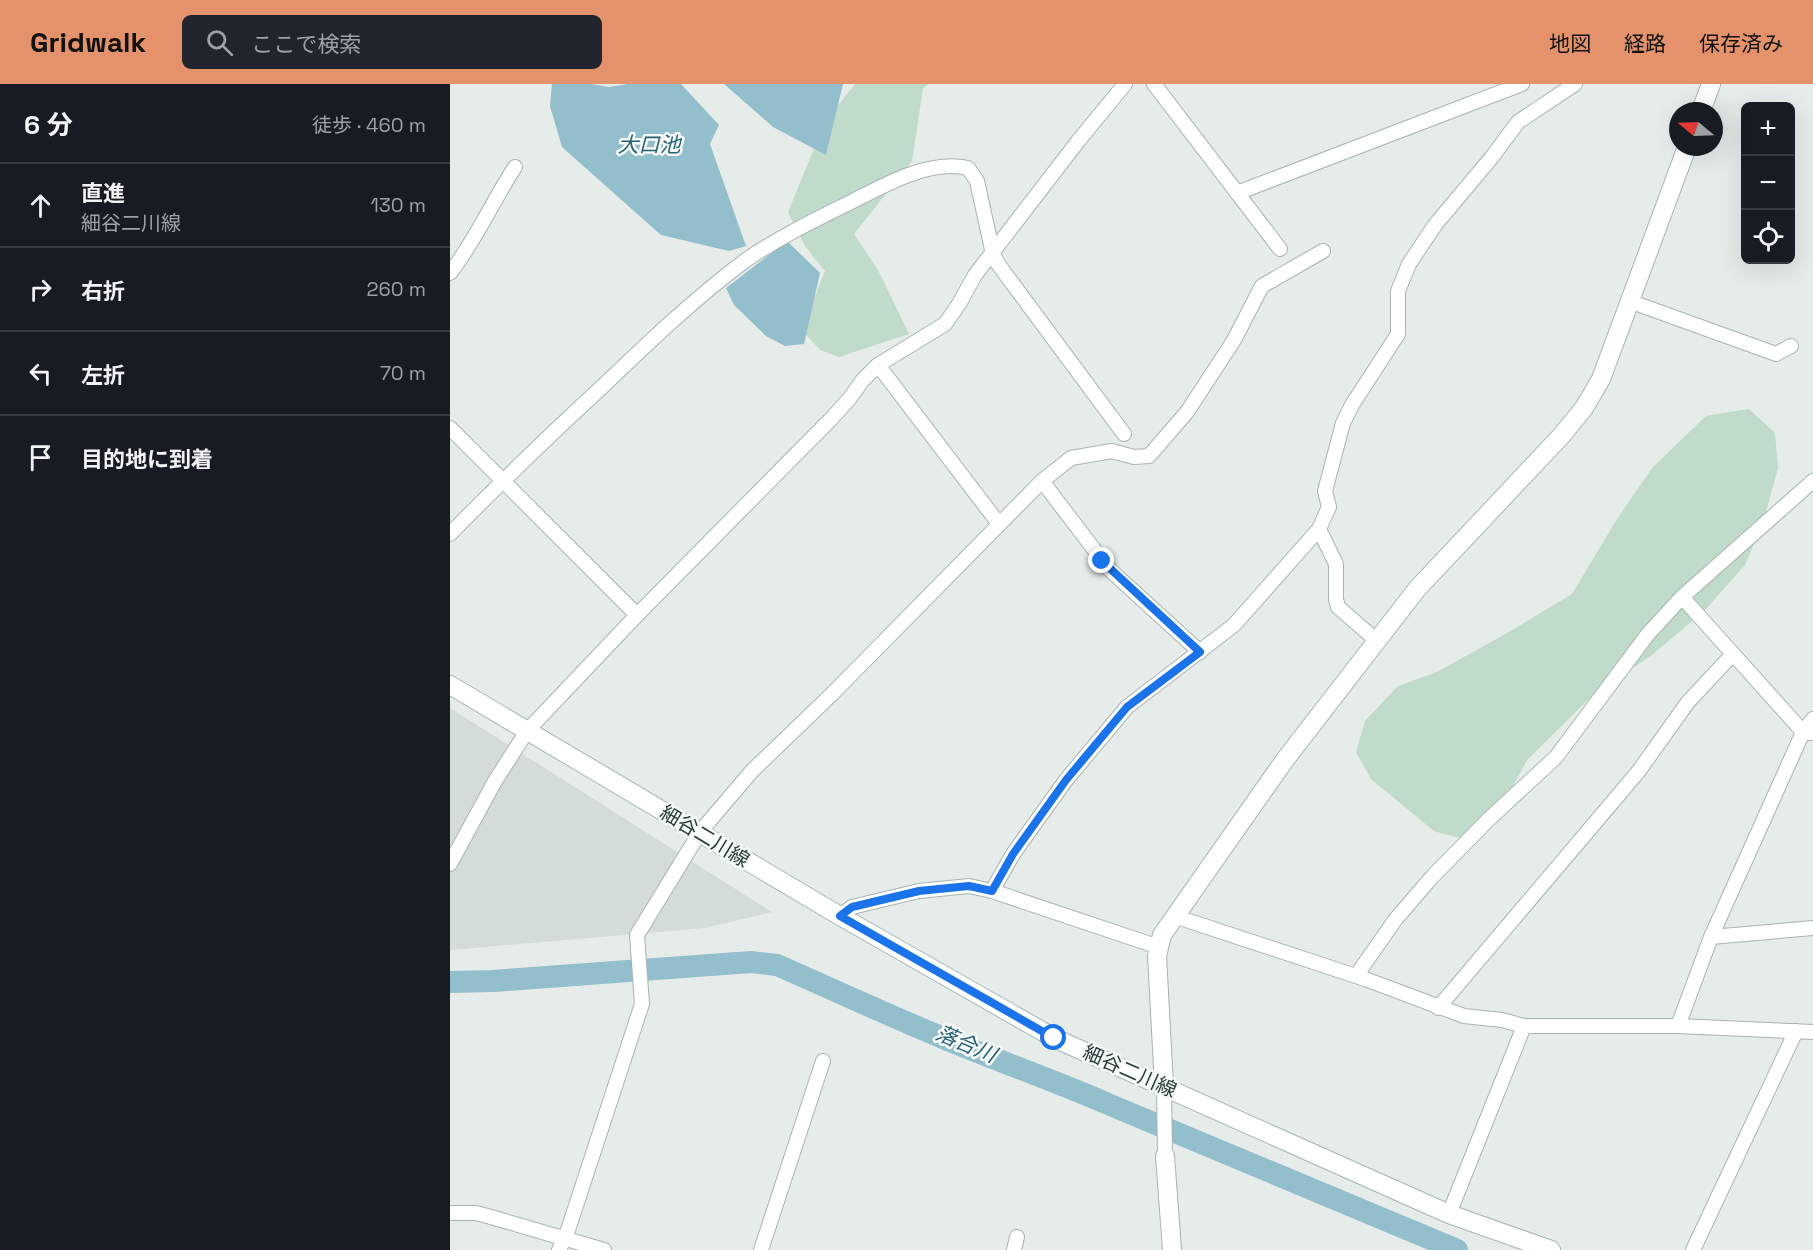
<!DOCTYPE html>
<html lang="ja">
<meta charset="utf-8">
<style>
body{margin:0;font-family:"Space Grotesk","Noto Sans JP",sans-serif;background:#20242c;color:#f1f3f6}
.controls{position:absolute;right:18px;top:18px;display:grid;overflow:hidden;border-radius:9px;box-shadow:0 6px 24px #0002}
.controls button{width:54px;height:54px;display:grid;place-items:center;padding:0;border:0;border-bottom:2px solid #363941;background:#171b24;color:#f1f3f6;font:30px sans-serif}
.compass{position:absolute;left:1219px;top:18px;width:54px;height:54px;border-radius:50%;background:#171b24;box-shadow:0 6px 24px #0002;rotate:289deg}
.stop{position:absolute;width:18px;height:18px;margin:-14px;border:4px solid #1a73e8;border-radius:50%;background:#fff}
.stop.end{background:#1a73e8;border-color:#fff;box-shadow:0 2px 6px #0008}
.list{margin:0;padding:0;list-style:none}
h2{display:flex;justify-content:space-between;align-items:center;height:78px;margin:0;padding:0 24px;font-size:26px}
h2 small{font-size:20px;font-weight:400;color:#9ea1a6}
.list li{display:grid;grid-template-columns:39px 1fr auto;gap:18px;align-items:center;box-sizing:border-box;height:84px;padding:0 24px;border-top:2px solid #363941}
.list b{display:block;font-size:22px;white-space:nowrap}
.list p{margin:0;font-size:20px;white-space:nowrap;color:#9ea1a6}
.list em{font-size:20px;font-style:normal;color:#9ea1a6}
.icon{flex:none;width:33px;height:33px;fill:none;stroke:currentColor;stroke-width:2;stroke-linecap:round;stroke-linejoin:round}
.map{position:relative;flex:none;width:1363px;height:1166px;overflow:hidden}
header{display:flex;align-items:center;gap:36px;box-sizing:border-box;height:84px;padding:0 30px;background:#e4926b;color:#111}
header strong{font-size:28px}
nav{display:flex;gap:33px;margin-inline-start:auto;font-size:21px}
.search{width:420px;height:54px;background:#20242c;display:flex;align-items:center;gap:15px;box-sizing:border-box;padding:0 21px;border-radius:9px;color:#9ea1a6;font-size:22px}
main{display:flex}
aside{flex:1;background:#171b24}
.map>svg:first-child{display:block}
.built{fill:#d3dcd9}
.green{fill:#c0dbc9}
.water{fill:#93becb}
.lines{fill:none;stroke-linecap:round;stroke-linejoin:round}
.river{stroke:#93becb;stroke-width:22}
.minor-casing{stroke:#a8b4b1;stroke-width:16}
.tertiary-casing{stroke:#a8b4b1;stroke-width:20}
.secondary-casing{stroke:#a4b7b2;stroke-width:20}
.minor{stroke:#fff;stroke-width:14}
.tertiary{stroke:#fff;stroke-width:18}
.secondary{stroke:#fff;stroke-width:18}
.route{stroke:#1a73e8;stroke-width:8}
.labels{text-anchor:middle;stroke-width:5;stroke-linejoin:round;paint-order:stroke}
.street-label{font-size:20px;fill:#263c38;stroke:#f5f9f7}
.water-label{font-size:21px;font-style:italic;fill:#266073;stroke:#f5f9f7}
</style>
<header>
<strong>Gridwalk</strong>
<div class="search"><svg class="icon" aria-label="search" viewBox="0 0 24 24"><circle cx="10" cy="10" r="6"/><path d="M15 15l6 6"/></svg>ここで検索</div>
<nav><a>地図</a><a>経路</a><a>保存済み</a></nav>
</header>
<main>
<aside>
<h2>6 分<small>徒歩 · 460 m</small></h2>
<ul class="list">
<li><svg class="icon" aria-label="ahead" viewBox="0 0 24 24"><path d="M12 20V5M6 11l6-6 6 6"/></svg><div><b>直進</b><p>細谷二川線</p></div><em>130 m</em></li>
<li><svg class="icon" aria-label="right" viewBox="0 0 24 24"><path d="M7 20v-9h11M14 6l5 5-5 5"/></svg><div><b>右折</b></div><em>260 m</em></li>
<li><svg class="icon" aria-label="left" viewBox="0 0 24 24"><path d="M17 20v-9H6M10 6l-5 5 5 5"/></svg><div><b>左折</b></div><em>70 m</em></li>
<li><svg class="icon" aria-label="arrive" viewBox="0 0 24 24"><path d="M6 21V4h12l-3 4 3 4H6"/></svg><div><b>目的地に到着</b></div></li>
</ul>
</aside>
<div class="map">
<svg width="1363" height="1166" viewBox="0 0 1363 1166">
<rect width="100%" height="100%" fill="#e5ecea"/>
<path class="built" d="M0 624 322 828 255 844 0 866Z"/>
<g class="green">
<path d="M405 0H479L473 4 462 77 404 150 429 188 459 250 389 273 370 266 352 246 375 187 355 162 338 128 375 38Z"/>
<path d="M1299 325 1325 349 1328 384 1313 439 1295 481 1255 526 1202 571 1143 611 1077 676 1050 726 1016 756 984 747 921 695 906 668 915 637 948 602 987 588 1059 548 1122 510 1167 435 1203 383 1256 332Z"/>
</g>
<g class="water">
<path d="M102 0H141L159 3 178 0H231L269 41 260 60 296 162 279 167 211 151 112 63 100 22Z"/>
<path d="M274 0H393L376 71 323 43Z"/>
<path d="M337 157 370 189 354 260 335 262 316 252 284 221 276 204Z"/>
</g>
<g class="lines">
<path class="river" d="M0 898 43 897 301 878 327 881C384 906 440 932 498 956 551 978 605 997 658 1020 774 1069 890 1118 1007 1166"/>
<g class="minor-casing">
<g id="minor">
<path d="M704 0 830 165"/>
<path d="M787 109 1072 0"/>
<path d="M0 189C26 156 42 118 65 83"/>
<path d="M1179 217 1326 270 1341 262"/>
<path d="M428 281 549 440"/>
<path d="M0 344 187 531"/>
<path d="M592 397 659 485 750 568"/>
<path d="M869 445 886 480V515L888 523 927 557"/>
<path d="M0 450C50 399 101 350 153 302 199 258 245 214 296 176 329 153 367 135 403 117 436 100 481 75 518 84L527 97 543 170 548 180 674 350"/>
<path d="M1232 513 1353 648 1361 649"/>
<path d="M0 780 45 697 77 647 187 531 381 335 400 314 412 297 428 281 495 240 509 220 525 191 629 56 675 0"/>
<path d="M542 807 563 770 616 696 677 623 784 541 869 445 879 423 875 407 893 339 902 321 948 250V207L959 180 985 141 1042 73 1068 38 1125 0"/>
<path d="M390 832 402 823 469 807 519 802 542 807 709 863"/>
<path d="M724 832 915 895 1014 932 1052 936 1074 942H1228L1363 948"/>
<path d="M1261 853 1363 844"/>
<path d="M906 892 945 836 982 793 1038 736 1106 673 1198 550 1232 513 1363 397"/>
<path d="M988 924 1188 688 1238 618 1283 570"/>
<path d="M1228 942 1261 853 1353 648 1363 635"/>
<path d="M714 1002 715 1072"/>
<path d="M0 1129H26L41 1133 154 1166"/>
<path d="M999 1130 1074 942"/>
<path d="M109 1166 118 1146 192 920 187 851 250 748 302 687 383 609 592 397 621 374 662 367 684 373 699 372 737 328 784 256 812 202 873 167"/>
<path d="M311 1166 373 977"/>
<path d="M564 1166 567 1153"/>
<path d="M1243 1166 1346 947"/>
</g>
</g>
<g class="tertiary-casing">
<g id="tertiary">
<path d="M1251 27 1261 0"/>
<path d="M714 1002 707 872 712 851 834 677 967 505 1112 351 1134 324 1151 295 1237 63"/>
<path d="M715 1072 722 1166"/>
</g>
</g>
<g class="secondary-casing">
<path id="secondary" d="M0 601 390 832 604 954 999 1130 1101 1166"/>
</g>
<use href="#minor" class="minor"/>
<use href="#tertiary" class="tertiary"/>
<use href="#secondary" class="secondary"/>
</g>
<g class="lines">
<path class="route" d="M604 954 390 832 402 823 469 807 519 802 542 807 563 770 616 696 677 623 750 568 652 477"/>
</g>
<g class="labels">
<g class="street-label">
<text transform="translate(255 752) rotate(31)" y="7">細谷二川線</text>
<text transform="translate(680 987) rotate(24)" y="7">細谷二川線</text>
</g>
<g class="water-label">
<text x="199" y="68">大口池</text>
<text transform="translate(516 960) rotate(23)" y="7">落合川</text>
</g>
</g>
</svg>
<div class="controls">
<button>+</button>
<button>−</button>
<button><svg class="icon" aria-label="locate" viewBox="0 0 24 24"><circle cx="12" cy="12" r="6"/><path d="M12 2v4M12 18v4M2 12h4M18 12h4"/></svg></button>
</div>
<svg class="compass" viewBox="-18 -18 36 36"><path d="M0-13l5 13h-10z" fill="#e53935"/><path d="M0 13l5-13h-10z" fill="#9ea1a6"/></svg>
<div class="stop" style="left:604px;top:954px"></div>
<div class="stop end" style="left:652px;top:477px"></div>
</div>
</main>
